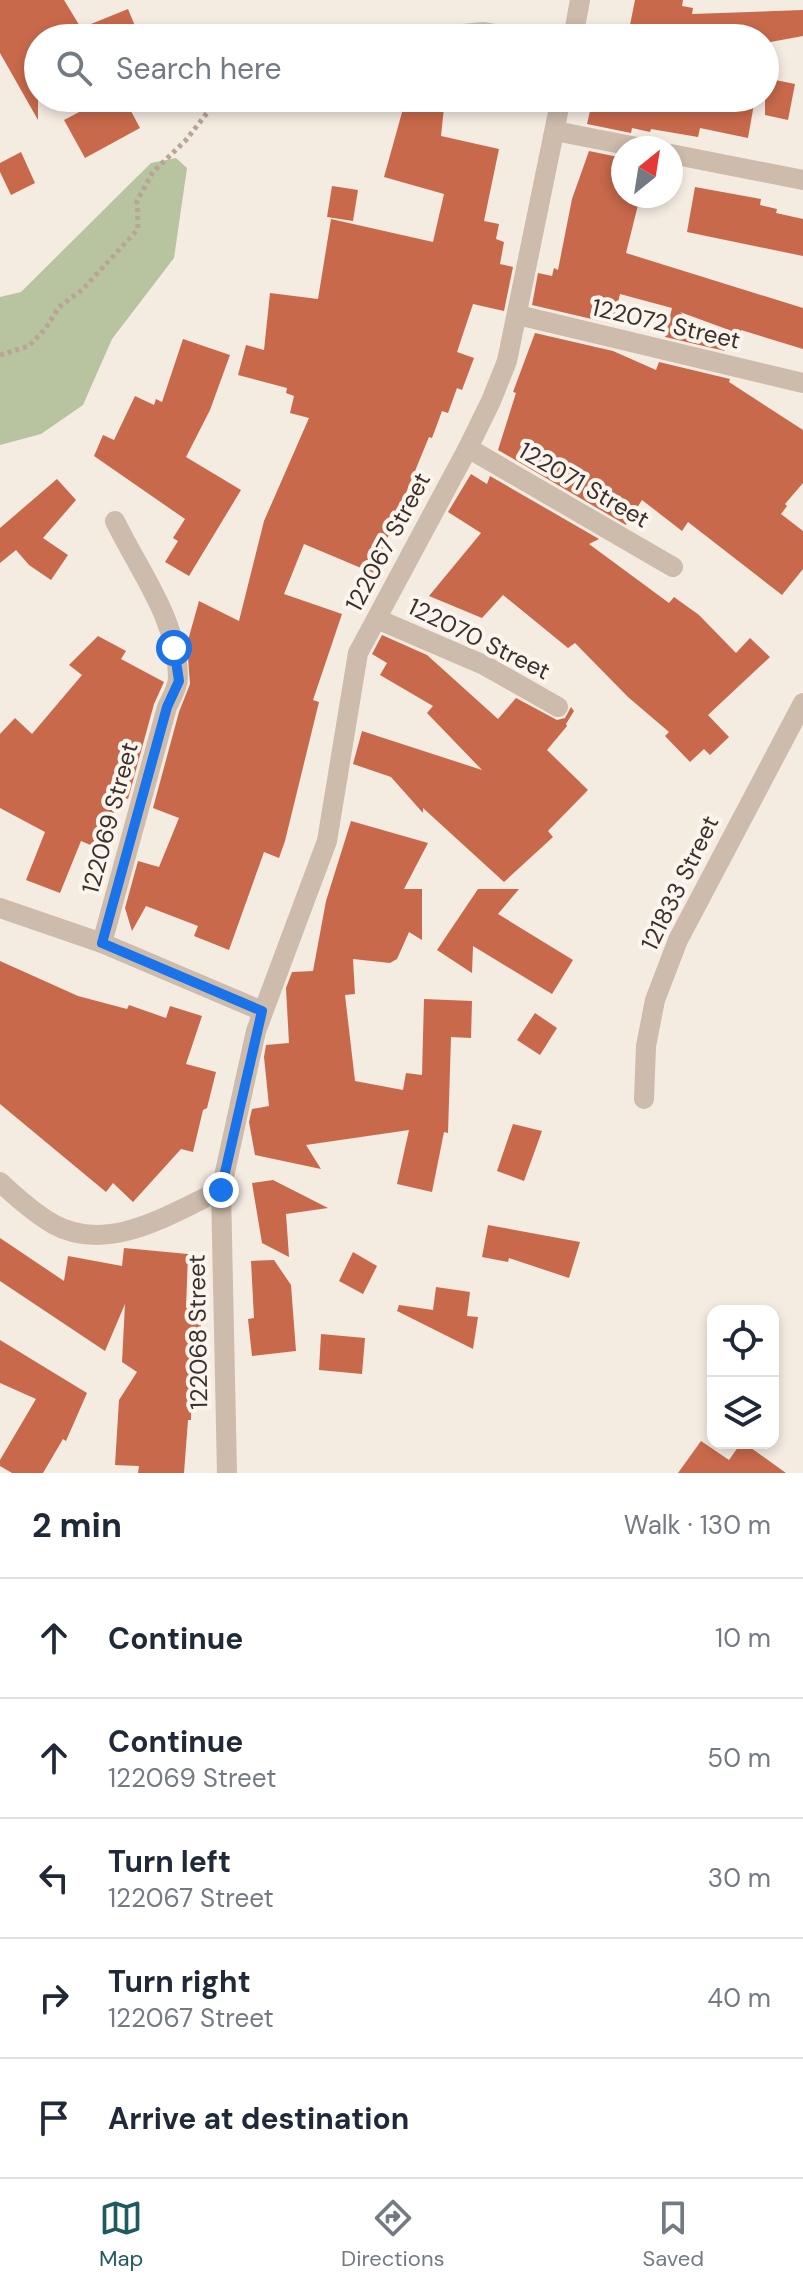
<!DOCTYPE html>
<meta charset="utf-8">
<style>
body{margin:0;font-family:"DM Sans",sans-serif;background:#f2f2f3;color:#1f2937}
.controls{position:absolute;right:24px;bottom:24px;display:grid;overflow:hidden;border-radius:16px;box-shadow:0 4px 12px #0003}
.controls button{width:72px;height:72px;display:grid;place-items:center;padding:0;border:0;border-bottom:2px solid #e0e1e3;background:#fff;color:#1f2937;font:40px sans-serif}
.compass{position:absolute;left:611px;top:136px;width:72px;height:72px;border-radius:50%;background:#fff;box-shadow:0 4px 12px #0003;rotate:30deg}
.stop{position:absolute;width:24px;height:24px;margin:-18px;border:6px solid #1a73e8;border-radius:50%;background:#fff}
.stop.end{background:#1a73e8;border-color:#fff;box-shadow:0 2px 8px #0008}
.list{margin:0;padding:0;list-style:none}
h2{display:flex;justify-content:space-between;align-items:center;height:104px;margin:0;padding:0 32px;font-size:34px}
h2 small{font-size:26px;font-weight:400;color:#747a83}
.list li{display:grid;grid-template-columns:52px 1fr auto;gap:24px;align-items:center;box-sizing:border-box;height:120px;padding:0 32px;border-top:2px solid #e0e1e3}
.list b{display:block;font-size:30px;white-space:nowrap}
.list p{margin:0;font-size:26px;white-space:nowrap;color:#747a83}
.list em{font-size:26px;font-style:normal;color:#747a83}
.icon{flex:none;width:44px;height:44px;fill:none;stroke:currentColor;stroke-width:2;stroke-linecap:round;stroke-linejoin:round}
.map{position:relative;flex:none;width:803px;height:1473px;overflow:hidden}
.search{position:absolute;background:#fff;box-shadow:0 4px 12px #0003;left:24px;right:24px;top:24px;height:88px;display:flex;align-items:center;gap:20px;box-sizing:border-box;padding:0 28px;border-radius:44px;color:#747a83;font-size:30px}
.sheet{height:704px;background:#fff}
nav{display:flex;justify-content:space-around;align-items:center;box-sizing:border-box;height:112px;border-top:2px solid #e0e1e3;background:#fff;font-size:22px;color:#747a83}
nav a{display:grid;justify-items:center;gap:4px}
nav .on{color:#1f5a5e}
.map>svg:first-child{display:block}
.green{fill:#b8c4a0}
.building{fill:#c8694b}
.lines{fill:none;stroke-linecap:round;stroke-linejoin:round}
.path{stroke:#b9a596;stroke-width:5;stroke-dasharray:4 4;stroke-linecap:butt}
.minor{stroke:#cdbbac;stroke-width:20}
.route{stroke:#1a73e8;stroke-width:10}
.labels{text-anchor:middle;stroke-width:8;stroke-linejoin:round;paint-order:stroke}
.street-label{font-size:24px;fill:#3b302b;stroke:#fbf5ee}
</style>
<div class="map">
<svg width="803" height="1473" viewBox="0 0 803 1473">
<rect width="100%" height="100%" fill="#f4ebe1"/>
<path class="green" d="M176 158 187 168 174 258 112 339 83 405 41 434 0 445V297L21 292 151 163Z"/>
<g class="building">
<path d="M0 0H64L81 28 128 9 140 38H38V120L0 53Z"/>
<path d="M635 0H683L682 6 693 8 692 14 803 10V36L765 43V38H631L634 26 630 25Z"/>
<path d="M765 78 795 84 788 120 765 115Z"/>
<path d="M106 98H124L140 128 85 158 64 120Z"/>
<path d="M406 98H445L441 136 499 149 484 221 499 224 496 239 504 242 500 264 513 267 504 311 473 304 457 352 474 358 462 390 457 388 448 413 442 411 432 438 429 437 373 573 304 544 284 594 342 614 313 700 319 702 285 841 279 858 264 852 229 950 194 936 198 926 146 906 132 931 125 908 138 861 159 867 179 818 153 808 179 712 190 684 187 644 199 601 239 621 264 521 309 418 290 413 294 396 286 393 287 388 238 375 246 345 264 350 270 293 318 299 331 219 433 242 444 194 384 177Z"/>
<path d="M593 98H755L748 138 700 128 698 137 651 129 650 132 632 128 631 133 587 124Z"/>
<path d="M589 151 623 158V196L640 197 626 253 803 308V349L741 330 740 334 680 312 725 351 665 337 672 308 620 294 613 324 532 305 538 273 552 276 554 268 558 270 572 199Z"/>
<path d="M21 152 35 183 11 195 0 172V163Z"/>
<path d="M332 186 358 190 353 221 327 217Z"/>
<path d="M695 187 761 199 760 205 777 209 776 213 803 219V256L687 232Z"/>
<path d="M535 333 613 351 656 370 659 362 730 379 729 382 803 430V483L785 504 787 506 781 514 803 531V569L782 595 688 522 682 531 642 500 626 525 498 450 516 393 513 392Z"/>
<path d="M183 339 230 355 210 410 186 457 241 490 189 576 165 562 178 541 173 538 185 519 94 456 103 435 114 440 135 396 154 405 156 399 162 402Z"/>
<path d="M471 474 487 484 490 476 599 539 589 544 669 603 674 597 699 615 736 653 750 638 770 657 708 715 729 737 710 755 704 749 690 762 665 736 669 732 628 697 575 643 568 648 503 595 482 618 429 596 481 533 448 512Z"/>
<path d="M57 479 76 500 43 538 68 555 51 580 29 565 16 550 0 563V528Z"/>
<path d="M382 635 427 655 498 719 516 698 557 720 565 718 571 707 574 711 566 724 567 726 547 750 588 790 548 831 553 837 504 882 423 808V813L391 777 353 764 362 731 482 770 427 713 433 706 380 675 387 663 372 654Z"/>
<path d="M98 636 126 651 121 659 164 682 154 704 128 799 120 796 100 849 81 841 60 893 26 880 45 832 0 808V734L15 718 32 734 82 675 69 665Z"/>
<path d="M351 821 428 843 404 889H422V940L409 932 397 959 390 963 353 959 355 994 345 995 355 1081 403 1090 406 1073 422 1075 424 999 472 1001 471 1038 451 1037 448 1133 444 1132 432 1192 397 1184 409 1130 306 1145 321 1169 255 1155 249 1122 252 1109 269 1106 264 1057 266 1045 289 1043 286 988 292 972 313 971 326 901Z"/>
<path d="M478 889H519L498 914 573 960 552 994 473 946 472 973 437 950Z"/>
<path d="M0 961 78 996 127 1009 129 1005 166 1018 170 1006 202 1016 186 1064 216 1072 207 1108 203 1110 193 1152 181 1149 133 1202 113 1183 106 1192 0 1104Z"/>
<path d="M535 1013 557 1028 540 1055 517 1040Z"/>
<path d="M513 1124 542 1131 524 1181 497 1171Z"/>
<path d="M273 1180 328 1208 286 1214 289 1257 262 1243 252 1183Z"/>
<path d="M488 1225 580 1242 569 1278 509 1258 508 1262 482 1257Z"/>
<path d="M0 1238 64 1281 68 1256 122 1266 124 1248 188 1254 186 1308H201V1337H192L191 1420H188L184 1473H138L139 1466 115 1465 119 1400 137 1372 122 1362 125 1304 105 1351 0 1281Z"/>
<path d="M353 1252 377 1266 363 1294 339 1281Z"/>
<path d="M274 1260 291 1285 296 1351 252 1356 248 1319 254 1318 251 1261Z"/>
<path d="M436 1287 470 1292 467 1316 478 1317 473 1349 397 1311 399 1305 433 1310Z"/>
<path d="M321 1334 365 1338 362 1374 319 1370Z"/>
<path d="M0 1340 87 1393 66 1441 63 1439 43 1473H12L0 1466V1460L36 1399 0 1383Z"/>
<path d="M701 1441 729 1460 741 1443H744L786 1473H678Z"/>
</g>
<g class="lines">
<path class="path" d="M0 355 29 346 45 329 59 307 82 290 138 229 137 201 153 172 186 140 207 113 215 98"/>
<g class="minor">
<path d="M421 38 484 32 516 38"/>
<path d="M573 38 580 0"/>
<path d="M171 102 178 98"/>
<path d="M555 131 642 148"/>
<path d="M671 154 803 180"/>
<path d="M518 315 803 383"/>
<path d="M468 448 673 567"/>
<path d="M377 619 484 665 558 707"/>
<path d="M0 908 102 943 262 1011"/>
<path d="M102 943 167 707C171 699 178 687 178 678 178 620 139 571 115 521"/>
<path d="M644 1099 646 1046 655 1000 678 940 803 703"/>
<path d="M0 1182C16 1197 34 1213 53 1224 108 1255 172 1213 221 1190"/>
<path d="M227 1473 221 1190 256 1031 327 841 358 653 468 448 491 401 507 361 561 98"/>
</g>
</g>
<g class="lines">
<path class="route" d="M174 648 179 681 167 707 102 943 262 1011 221 1190"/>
</g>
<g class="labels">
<g class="street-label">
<text transform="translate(666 324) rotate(13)" y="8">122072 Street</text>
<text transform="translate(584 485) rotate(30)" y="8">122071 Street</text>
<text transform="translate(388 542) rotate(-62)" y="8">122067 Street</text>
<text transform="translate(479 639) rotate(26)" y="8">122070 Street</text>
<text transform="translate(110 818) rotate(-75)" y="8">122069 Street</text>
<text transform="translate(680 883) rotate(-64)" y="8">121833 Street</text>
<text transform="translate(198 1332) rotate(-91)" y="8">122068 Street</text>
</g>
</g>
</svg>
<div class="controls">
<button><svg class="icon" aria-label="locate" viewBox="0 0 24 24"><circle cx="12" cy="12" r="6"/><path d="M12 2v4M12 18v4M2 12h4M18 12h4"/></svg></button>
<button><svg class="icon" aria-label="layers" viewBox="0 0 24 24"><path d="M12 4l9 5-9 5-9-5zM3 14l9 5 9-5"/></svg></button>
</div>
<svg class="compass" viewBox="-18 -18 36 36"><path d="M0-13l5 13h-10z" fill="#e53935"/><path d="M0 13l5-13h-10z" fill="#747a83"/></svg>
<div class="stop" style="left:174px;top:648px"></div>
<div class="stop end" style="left:221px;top:1190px"></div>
<div class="search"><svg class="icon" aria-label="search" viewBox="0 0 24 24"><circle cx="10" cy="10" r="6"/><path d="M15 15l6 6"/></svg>Search here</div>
</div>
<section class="sheet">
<h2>2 min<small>Walk · 130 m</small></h2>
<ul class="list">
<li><svg class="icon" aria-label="ahead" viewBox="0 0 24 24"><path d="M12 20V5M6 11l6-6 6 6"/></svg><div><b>Continue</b></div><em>10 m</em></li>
<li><svg class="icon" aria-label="ahead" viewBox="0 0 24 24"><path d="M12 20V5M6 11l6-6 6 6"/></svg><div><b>Continue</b><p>122069 Street</p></div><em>50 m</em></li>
<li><svg class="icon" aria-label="left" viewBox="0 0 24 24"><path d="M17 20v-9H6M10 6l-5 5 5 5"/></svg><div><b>Turn left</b><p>122067 Street</p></div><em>30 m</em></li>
<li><svg class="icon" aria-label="right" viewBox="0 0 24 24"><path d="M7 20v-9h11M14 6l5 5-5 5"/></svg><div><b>Turn right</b><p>122067 Street</p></div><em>40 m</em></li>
<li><svg class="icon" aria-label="arrive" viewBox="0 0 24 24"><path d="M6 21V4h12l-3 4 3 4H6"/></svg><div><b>Arrive at destination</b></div></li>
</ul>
</section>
<nav>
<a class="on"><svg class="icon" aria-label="map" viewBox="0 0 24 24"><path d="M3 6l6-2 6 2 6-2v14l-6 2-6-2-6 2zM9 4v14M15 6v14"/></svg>Map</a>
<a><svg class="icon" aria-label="directions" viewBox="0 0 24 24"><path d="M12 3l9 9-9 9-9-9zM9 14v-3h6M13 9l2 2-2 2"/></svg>Directions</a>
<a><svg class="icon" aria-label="saved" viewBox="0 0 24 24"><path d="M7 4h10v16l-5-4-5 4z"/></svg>Saved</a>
</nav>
